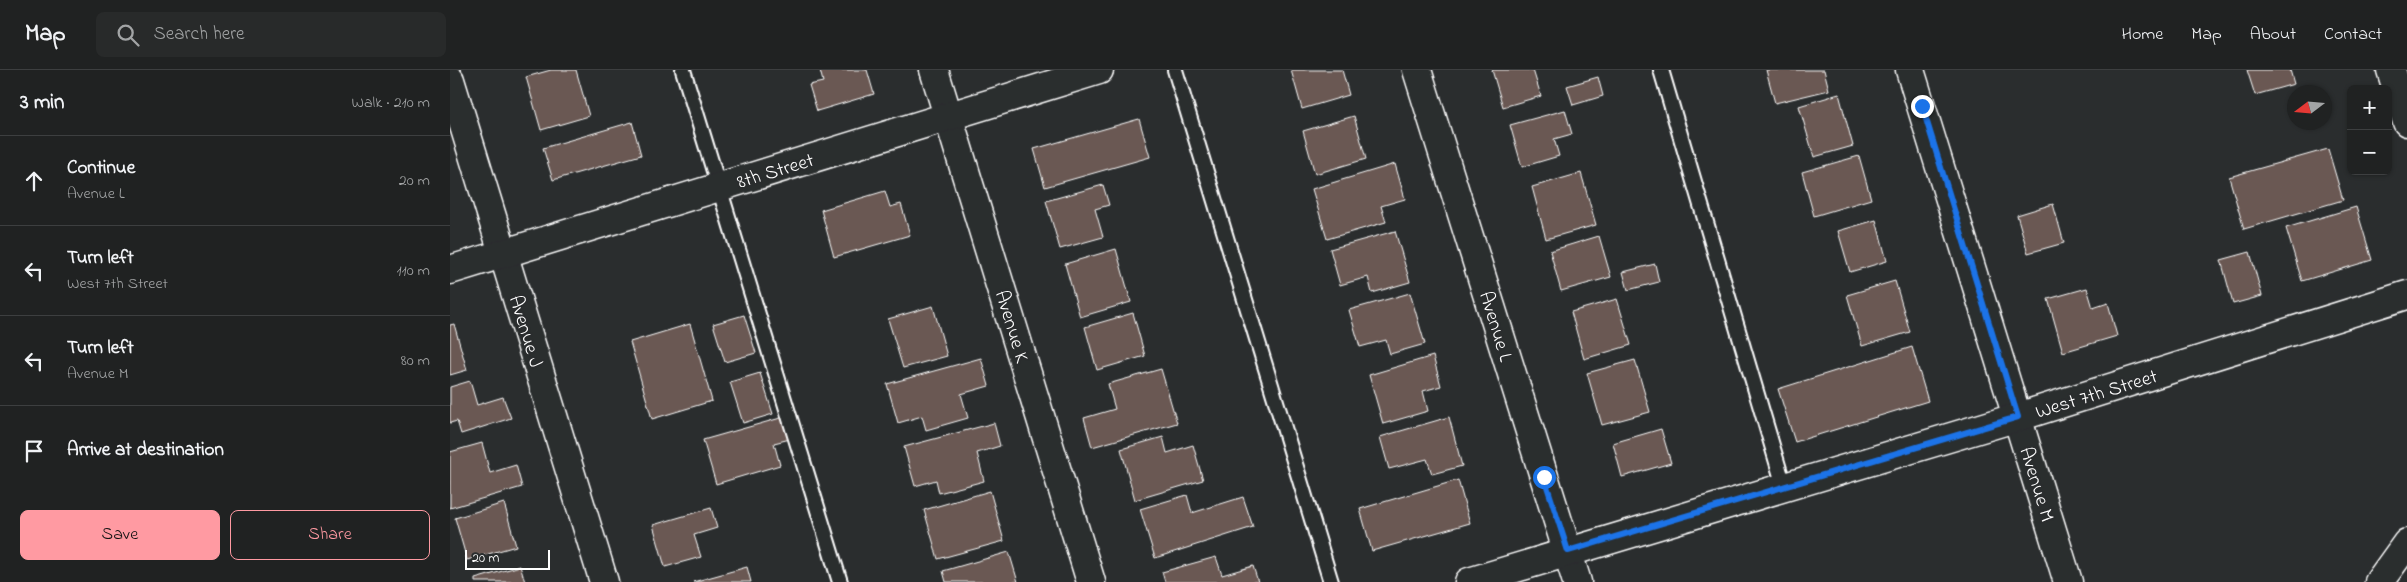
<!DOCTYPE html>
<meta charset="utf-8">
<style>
body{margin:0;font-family:"Indie Flower",sans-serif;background:#282a2a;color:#f1f3f6}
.controls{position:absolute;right:15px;top:15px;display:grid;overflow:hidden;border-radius:8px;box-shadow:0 1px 4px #0004}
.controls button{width:45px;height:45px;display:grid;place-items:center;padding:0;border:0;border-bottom:1px solid #3d3f40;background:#202222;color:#f1f3f6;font:25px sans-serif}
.compass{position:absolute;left:1837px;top:15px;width:45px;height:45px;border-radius:50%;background:#202222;box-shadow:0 1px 4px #0004;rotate:254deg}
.scale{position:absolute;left:15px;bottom:12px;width:85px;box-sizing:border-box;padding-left:5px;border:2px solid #fff;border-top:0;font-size:14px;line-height:18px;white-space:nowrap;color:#fff;-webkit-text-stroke:4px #2a2d2e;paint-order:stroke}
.stop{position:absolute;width:15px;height:15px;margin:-11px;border:4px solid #1a73e8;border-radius:50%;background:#fff}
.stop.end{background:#1a73e8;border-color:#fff;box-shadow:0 1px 5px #0008}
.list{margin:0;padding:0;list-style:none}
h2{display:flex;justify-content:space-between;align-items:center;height:65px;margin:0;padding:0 20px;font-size:21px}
h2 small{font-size:16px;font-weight:400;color:#a2a4a5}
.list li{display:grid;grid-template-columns:32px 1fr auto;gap:15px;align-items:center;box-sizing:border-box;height:90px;padding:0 20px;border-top:1px solid #3d3f40}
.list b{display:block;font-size:19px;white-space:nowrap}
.list p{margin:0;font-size:16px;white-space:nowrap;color:#a2a4a5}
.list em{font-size:16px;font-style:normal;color:#a2a4a5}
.actions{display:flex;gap:10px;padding:15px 20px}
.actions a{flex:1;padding:11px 0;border:1px solid #ff9aa2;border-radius:8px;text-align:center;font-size:18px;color:#ff9aa2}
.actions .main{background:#ff9aa2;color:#111}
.icon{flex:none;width:28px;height:28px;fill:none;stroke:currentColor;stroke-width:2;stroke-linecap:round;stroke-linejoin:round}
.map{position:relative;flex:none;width:1957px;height:512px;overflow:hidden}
header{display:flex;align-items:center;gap:30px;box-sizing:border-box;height:70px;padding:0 25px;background:#202222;border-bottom:1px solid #3d3f40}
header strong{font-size:24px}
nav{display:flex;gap:28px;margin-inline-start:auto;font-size:18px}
.search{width:350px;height:45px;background:#282a2a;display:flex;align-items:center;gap:12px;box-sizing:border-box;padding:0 18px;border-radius:8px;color:#a2a4a5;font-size:19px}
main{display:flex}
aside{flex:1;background:#202222}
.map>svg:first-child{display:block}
.building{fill:#6b5953;stroke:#fff}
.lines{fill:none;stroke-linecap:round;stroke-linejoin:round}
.lane-casing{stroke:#fff;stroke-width:18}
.street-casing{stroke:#fff;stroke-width:31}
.secondary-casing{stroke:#fff;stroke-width:31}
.lane{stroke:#2a2d2e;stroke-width:14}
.street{stroke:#2a2d2e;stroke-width:28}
.secondary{stroke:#2a2d2e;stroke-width:28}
.route{stroke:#1a73e8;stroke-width:6}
.labels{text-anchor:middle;stroke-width:4.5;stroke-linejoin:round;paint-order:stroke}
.street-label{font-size:20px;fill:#fff;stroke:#2a2d2e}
</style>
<header>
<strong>Map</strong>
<div class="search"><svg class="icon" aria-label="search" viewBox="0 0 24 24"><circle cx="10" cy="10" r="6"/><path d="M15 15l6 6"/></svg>Search here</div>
<nav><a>Home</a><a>Map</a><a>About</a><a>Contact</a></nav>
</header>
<main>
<aside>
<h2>3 min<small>Walk · 210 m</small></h2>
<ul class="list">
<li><svg class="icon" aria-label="ahead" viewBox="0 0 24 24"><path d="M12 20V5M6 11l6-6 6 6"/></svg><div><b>Continue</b><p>Avenue L</p></div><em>20 m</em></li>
<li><svg class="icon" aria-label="left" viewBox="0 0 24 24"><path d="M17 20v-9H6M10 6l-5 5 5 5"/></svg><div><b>Turn left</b><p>West 7th Street</p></div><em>110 m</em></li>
<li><svg class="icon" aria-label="left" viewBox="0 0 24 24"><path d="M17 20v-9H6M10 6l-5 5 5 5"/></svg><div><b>Turn left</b><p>Avenue M</p></div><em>80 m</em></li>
<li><svg class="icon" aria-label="arrive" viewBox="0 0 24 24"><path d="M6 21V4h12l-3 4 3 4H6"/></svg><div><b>Arrive at destination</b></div></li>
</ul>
<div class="actions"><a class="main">Save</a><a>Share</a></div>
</aside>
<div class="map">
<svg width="1957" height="512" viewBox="0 0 1957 512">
<rect width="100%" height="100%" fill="#2a2d2e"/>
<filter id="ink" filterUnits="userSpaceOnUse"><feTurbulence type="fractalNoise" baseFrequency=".02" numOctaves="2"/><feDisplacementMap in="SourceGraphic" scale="10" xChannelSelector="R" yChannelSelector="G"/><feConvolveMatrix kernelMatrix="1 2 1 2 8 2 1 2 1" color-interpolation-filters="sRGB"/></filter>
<g filter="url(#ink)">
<g class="building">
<path d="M101 0H126L139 46 91 60 76 7Z"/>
<path d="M370 0H417L424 24 367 41 359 15 373 12Z"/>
<path d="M841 0H892L899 25 852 39Z"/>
<path d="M1042 0H1083L1091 26 1053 37Z"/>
<path d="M1316 0H1374L1379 20 1325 33Z"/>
<path d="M1797 0H1840L1844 14 1805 25Z"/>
<path d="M1148 7 1153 26 1123 35 1117 16Z"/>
<path d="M1389 24 1403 76 1364 87 1349 36Z"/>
<path d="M1115 40 1122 64 1104 69 1109 86 1072 97 1060 55Z"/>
<path d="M904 46 916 89 865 104 853 61Z"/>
<path d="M689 49 700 87 595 117 584 79Z"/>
<path d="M182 52 191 85 103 110 93 78Z"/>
<path d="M1878 79 1893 130 1794 159 1779 107Z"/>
<path d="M1409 86 1421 129 1364 146 1352 102Z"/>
<path d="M945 94 955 129 931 136 936 152 877 169 862 119Z"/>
<path d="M1131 103 1146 155 1096 169 1082 117Z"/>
<path d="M653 115 659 135 645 139 653 167 610 179 596 131Z"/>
<path d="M435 121 440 137 451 134 460 165 384 187 371 140Z"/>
<path d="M1603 134 1614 173 1578 183 1567 145Z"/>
<path d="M1906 137 1922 190 1852 211 1836 158Z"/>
<path d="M1426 150 1437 191 1400 202 1388 161Z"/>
<path d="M945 161 960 212 922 223 918 207 890 215 880 179Z"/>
<path d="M1149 166 1161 207 1111 221 1100 181Z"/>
<path d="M666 179 681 232 630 247 615 194Z"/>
<path d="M1800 182 1812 226 1783 234 1771 190Z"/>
<path d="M1205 194 1209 212 1178 220 1173 202Z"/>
<path d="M1445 211 1460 262 1412 276 1397 225Z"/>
<path d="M1637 218 1643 238 1658 233 1667 266 1613 282 1598 229Z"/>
<path d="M960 223 975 274 940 284 936 270 910 277 899 240Z"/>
<path d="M1167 229 1181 275 1134 289 1121 242Z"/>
<path d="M483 236 497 286 453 298 438 249Z"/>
<path d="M683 243 695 286 647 300 635 257Z"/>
<path d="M294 245 306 283 275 292 263 254Z"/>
<path d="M4 254 17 300 0 305V255Z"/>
<path d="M240 254 262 331 202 349 180 272Z"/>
<path d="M1462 277 1478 331 1345 372 1328 319Z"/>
<path d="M983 286 991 316 973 321 978 341 933 354 919 305Z"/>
<path d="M531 288 539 316 511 324 518 348 476 360 472 346 448 353 437 314Z"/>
<path d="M1185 290 1200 342 1152 355 1137 303Z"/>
<path d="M711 299 727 353 642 377 634 348 665 339 658 314Z"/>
<path d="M310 303 323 344 293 353 280 312Z"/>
<path d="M20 311 27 335 53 327 61 348 11 364 7 351 0 353V317Z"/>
<path d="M334 347 340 369 324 373 330 395 266 414 253 370Z"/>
<path d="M999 347 1012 396 982 404 977 389 939 399 930 367Z"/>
<path d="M544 353 550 376 527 383 534 411 489 423 486 410 465 416 454 377Z"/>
<path d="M1211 359 1221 393 1172 407 1163 373Z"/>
<path d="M713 367 717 383 743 375 753 410 685 430 671 379Z"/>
<path d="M32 373 40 403 66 395 72 417 0 438V382Z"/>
<path d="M1008 410 1020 453 922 481 910 439Z"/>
<path d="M540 421 554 471 488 489 474 440Z"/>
<path d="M737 425 742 443 793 427 803 457 705 488 690 439Z"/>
<path d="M54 433 66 476 17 490 5 448Z"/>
<path d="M261 438 267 458 244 465 251 487 215 497 203 455Z"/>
<path d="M559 482 568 512H496L493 501Z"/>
<path d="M766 487 772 505 803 496 808 512H715L712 502Z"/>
<path d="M70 496 75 512H25V509Z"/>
<path d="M297 497 301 512H243Z"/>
</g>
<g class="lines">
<g class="lane-casing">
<g id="lane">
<path d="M233 0 390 512"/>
<path d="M725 0 881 512"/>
<path d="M1211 0 1334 416"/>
</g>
</g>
<g class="street-casing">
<g id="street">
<path d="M484 0 641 512"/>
<path d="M967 0 1127 512"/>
<path d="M1460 0 1618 512"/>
<path d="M0 10 154 512"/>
<path d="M1019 512 1568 347 1957 225"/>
</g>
</g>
<g class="secondary-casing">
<g id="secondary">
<path d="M1941 0 1957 52"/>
<path d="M0 200 649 0"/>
<path d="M1929 512 1957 473"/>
</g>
</g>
<use href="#lane" class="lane"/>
<use href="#street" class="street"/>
<use href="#secondary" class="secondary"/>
</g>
</g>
<g class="lines" filter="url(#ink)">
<path class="route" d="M1094 407 1118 481 1568 347 1472 36"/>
</g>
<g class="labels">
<g class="street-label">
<text transform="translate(325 100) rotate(-17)" y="7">8th Street</text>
<text transform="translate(563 256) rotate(73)" y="7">Avenue K</text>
<text transform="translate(1047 256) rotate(73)" y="7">Avenue L</text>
<text transform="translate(77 261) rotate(73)" y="7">Avenue J</text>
<text transform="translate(1646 323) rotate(-17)" y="7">West 7th Street</text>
<text transform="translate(1588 414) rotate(73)" y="7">Avenue M</text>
</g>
</g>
</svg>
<div class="controls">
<button>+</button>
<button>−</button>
</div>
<svg class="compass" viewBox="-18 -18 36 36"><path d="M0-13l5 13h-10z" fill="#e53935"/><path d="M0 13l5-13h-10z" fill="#a2a4a5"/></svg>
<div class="scale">20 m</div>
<div class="stop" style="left:1094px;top:407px"></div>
<div class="stop end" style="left:1472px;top:36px"></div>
</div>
</main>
